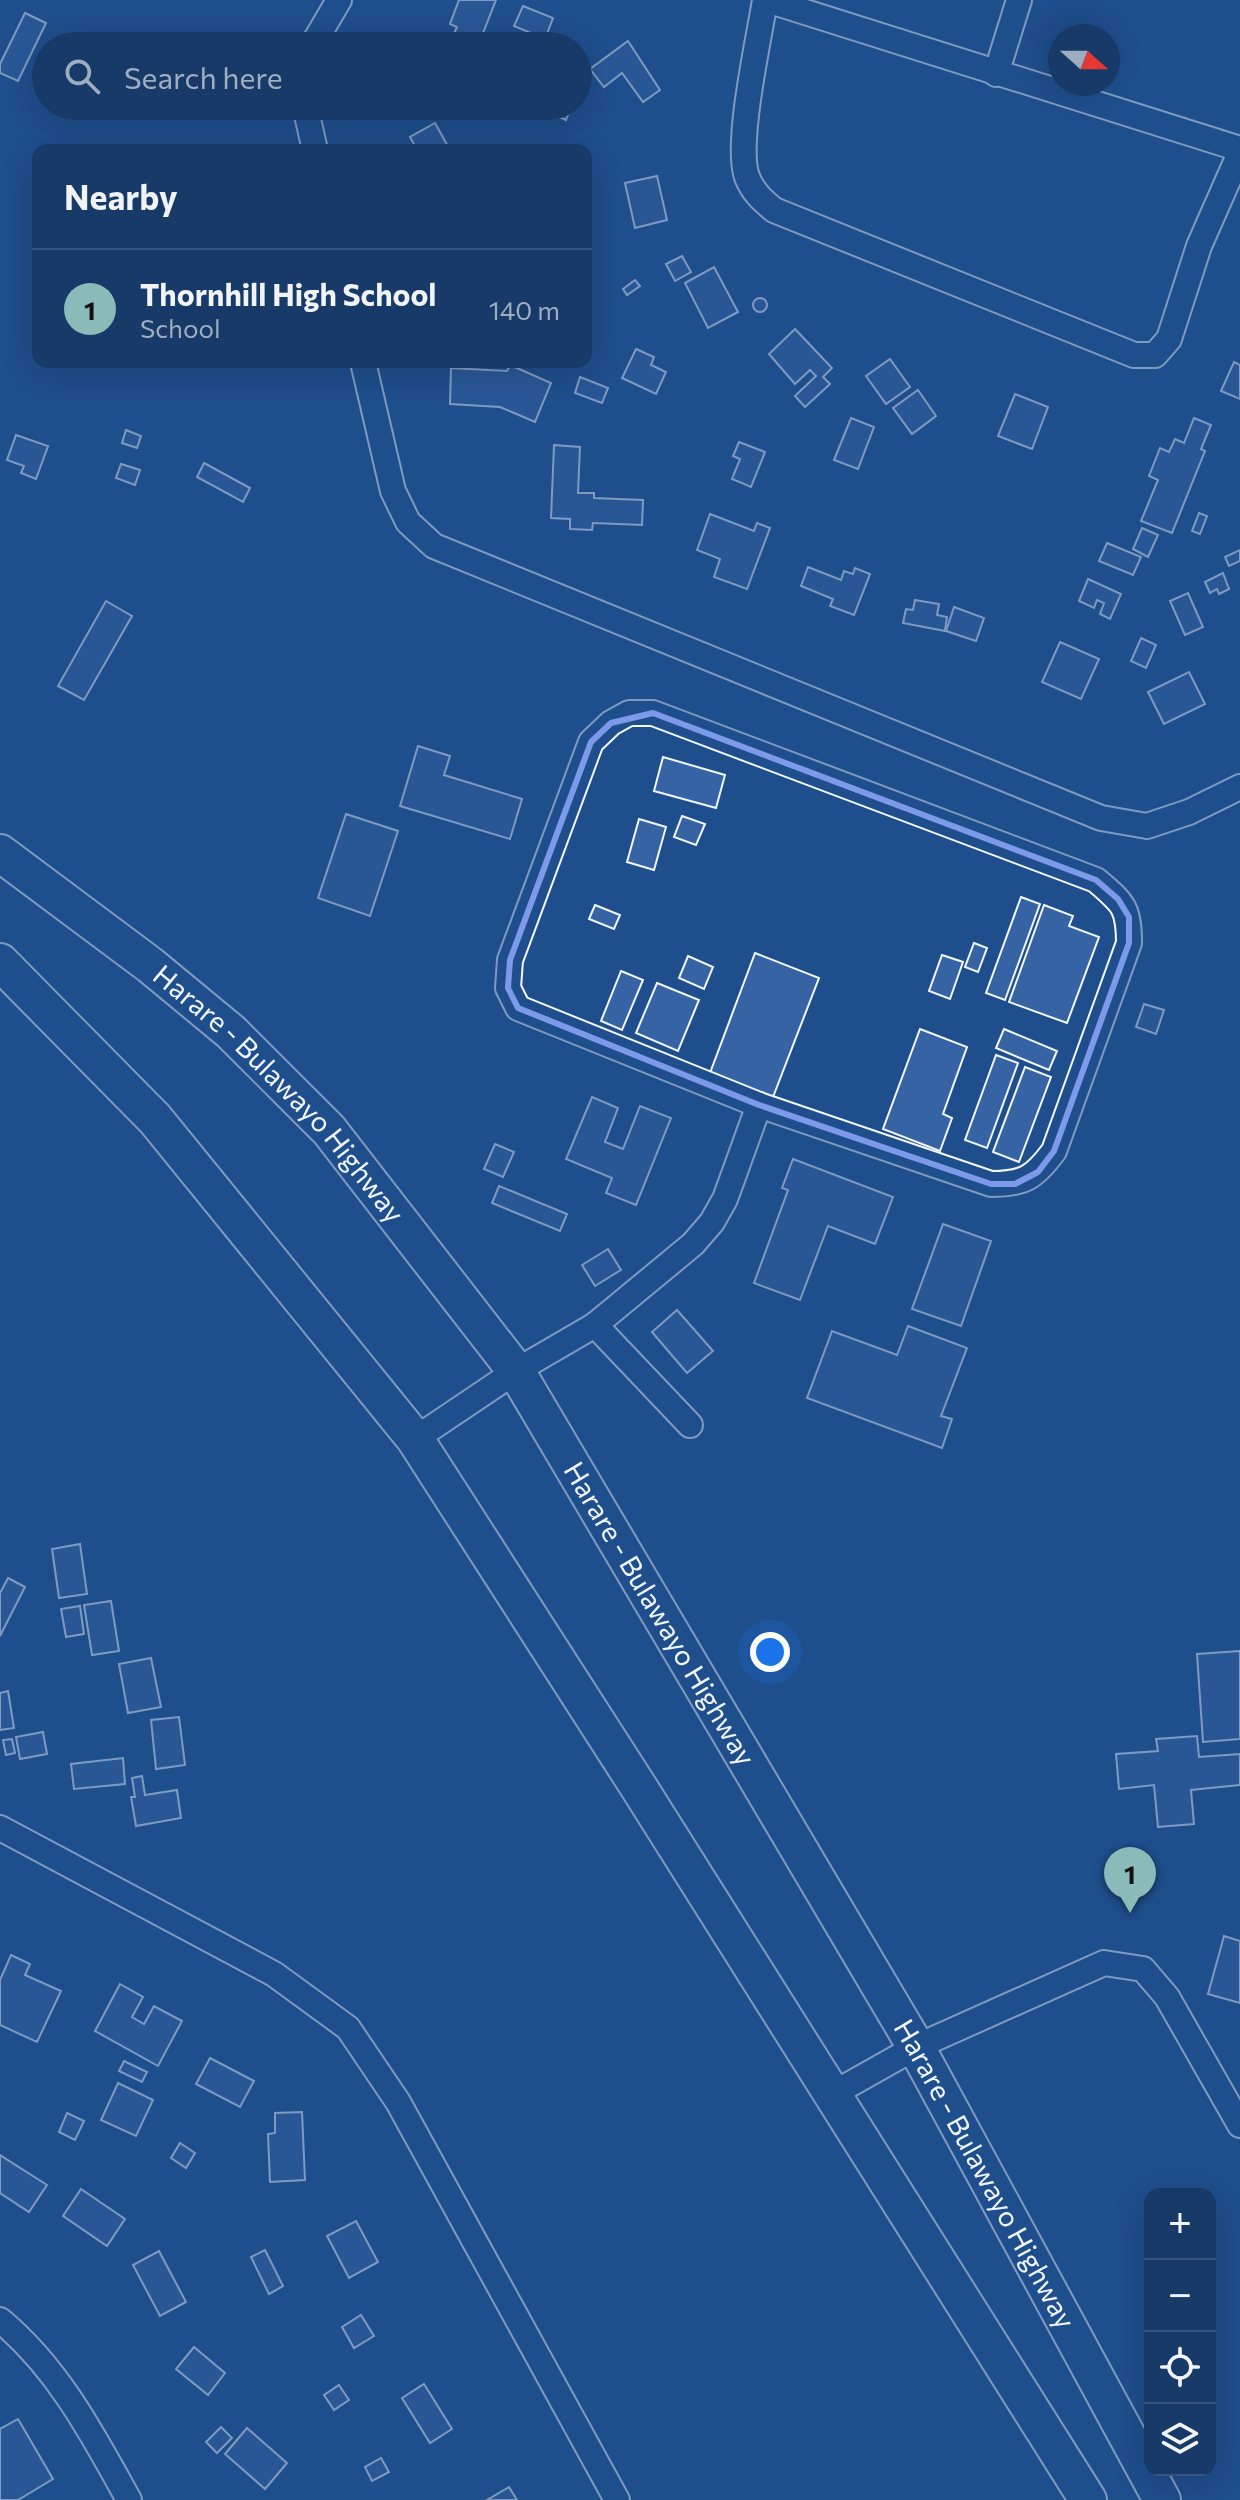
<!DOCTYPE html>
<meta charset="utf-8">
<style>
body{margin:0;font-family:Commissioner,sans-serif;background:#20416f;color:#f1f3f6}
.controls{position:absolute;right:24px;bottom:24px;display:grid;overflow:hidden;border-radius:16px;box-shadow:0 8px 32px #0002}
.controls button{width:72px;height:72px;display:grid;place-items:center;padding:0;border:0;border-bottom:2px solid #36547d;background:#173a69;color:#f1f3f6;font:40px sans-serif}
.compass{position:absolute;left:1048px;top:24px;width:72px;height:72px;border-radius:50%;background:#173a69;box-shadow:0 8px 32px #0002;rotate:111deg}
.you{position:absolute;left:770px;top:1652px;width:28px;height:28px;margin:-20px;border:6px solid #fff;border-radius:50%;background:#1a73e8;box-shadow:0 0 0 12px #1a73e833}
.badge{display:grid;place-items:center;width:52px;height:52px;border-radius:50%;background:#8bbbb9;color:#111;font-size:26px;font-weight:700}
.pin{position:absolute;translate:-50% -66px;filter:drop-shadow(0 2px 4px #0008)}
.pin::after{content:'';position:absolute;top:42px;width:28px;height:24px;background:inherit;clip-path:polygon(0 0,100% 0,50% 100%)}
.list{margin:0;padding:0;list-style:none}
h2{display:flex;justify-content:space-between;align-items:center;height:104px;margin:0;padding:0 32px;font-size:34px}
h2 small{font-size:26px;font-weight:400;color:#9eadc0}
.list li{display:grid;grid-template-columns:52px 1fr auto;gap:24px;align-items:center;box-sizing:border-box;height:120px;padding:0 32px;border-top:2px solid #36547d}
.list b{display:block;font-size:30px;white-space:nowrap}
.list p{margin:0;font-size:26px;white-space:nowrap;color:#9eadc0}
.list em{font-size:26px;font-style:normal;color:#9eadc0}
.icon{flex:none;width:44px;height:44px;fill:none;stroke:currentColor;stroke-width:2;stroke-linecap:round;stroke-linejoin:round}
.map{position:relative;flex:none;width:1240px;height:2500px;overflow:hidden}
.search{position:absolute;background:#173a69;box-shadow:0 8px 32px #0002;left:32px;top:32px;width:560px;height:88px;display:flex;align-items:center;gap:20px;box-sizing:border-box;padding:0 28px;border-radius:44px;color:#9eadc0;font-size:30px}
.panel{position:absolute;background:#173a69;box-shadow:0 8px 32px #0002;left:32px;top:144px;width:560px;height:224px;border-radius:16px}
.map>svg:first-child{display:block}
.building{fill:#3563a3;stroke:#f2f6ff;stroke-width:2}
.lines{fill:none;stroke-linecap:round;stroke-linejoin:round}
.minor-casing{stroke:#f2f6ff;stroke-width:28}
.highway-casing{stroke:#f2f6ff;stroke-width:40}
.minor{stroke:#1f4e8c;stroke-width:24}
.highway{stroke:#1f4e8c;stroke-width:36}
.marked{fill:none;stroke:#7d9aea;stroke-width:6;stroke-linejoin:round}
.labels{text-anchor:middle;stroke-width:6;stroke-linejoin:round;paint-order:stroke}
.street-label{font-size:28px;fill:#f2f6ff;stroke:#1f4e8c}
</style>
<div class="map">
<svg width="1240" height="2500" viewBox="0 0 1240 2500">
<rect width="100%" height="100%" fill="#1f4e8c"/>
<g class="building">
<path d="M459 0H496L478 46 453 36 457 27 450 24Z"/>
<path d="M523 6 553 18 545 39 514 26Z"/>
<path d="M25 13 46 23 18 81 0 73V64Z"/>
<path d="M628 41 660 90 643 102 622 73 604 87 590 69Z"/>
<path d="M537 106H571L566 120Z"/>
<path d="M435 123 450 150H417L410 137Z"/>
<path d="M657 176 667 220 635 228 625 183Z"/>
<path d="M682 256 691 272 675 281 666 264Z"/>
<path d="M714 267 738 312 708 328 685 283Z"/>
<path d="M635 280 640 286 627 295 623 289Z"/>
<circle cx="760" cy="305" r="7"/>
<path d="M795 329 832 368 823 377 830 384 805 407 795 396 816 376 810 370 795 384 769 354Z"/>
<path d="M636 349 654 357 651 365 666 372 656 394 622 378Z"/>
<path d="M890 359 910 387 886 404 866 376Z"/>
<path d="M1234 362 1240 365V399L1221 391Z"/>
<path d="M510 365 551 383 535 422 500 407 450 404 451 368 507 371Z"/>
<path d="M580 377 608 388 602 403 575 393Z"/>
<path d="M918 390 936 416 912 434 893 408Z"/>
<path d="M1015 394 1048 407 1032 449 998 436Z"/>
<path d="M851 418 874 427 858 469 834 460Z"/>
<path d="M1194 418 1211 425 1201 449 1205 451 1172 533 1141 521 1158 480 1149 476 1160 448 1169 452 1175 439 1184 443Z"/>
<path d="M126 430 141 436 137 448 122 443Z"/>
<path d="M16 435 48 446 36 479 21 473 24 466 7 460Z"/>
<path d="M739 442 765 452 751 487 732 479 740 459 733 456Z"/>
<path d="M554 445 580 447 578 493H594V498L643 500 642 525 593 523 592 530 570 529V519L551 518Z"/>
<path d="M204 463 250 488 243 502 197 477Z"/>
<path d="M121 464 140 470 135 485 116 478Z"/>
<path d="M1199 513 1207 516 1200 534 1192 531Z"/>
<path d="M710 514 754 531 757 523 770 528 747 589 714 577 720 559 697 550Z"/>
<path d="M1142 528 1158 535 1148 557 1133 549Z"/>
<path d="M1107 543 1141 557 1133 575 1099 561Z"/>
<path d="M1240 550V561L1229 566 1225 557Z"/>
<path d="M808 567 841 580 844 571 853 574 855 568 870 574 854 615 830 606 833 599 801 586Z"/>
<path d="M1223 573 1229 589 1219 594 1217 589 1210 593 1205 582Z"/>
<path d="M1088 579 1121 594 1110 619 1100 614 1104 603 1097 600 1094 608 1079 601Z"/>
<path d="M1188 593 1203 627 1185 635 1170 601Z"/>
<path d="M915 600 939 604 937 615 947 617 945 631 903 623 906 609 913 610Z"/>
<path d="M106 601 132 616 84 700 58 686Z"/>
<path d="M954 607 984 618 976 641 946 631Z"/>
<path d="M1141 638 1156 645 1146 668 1131 661Z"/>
<path d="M1060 642 1099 659 1081 699 1042 682Z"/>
<path d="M1189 672 1205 704 1164 724 1148 692Z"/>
<path d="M418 746 450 756 444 775 522 799 510 839 400 806Z"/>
<path d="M663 757 725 775 716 808 654 791Z"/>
<path d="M346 814 398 831 370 916 318 898Z"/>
<path d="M682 816 705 824 696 845 674 837Z"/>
<path d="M639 819 666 827 654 870 627 862Z"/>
<path d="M1021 897 1040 904 1005 1000 986 993Z"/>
<path d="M595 905 620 915 614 929 589 919Z"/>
<path d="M1044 905 1073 916 1069 926 1099 937 1067 1023 1009 1002Z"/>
<path d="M974 943 987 948 978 972 965 967Z"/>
<path d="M755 953 819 978 773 1097 710 1073Z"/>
<path d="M942 955 963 962 950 999 929 991Z"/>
<path d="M688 956 713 967 704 989 679 978Z"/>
<path d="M621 971 643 980 622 1030 601 1021Z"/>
<path d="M657 983 699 1000 678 1051 636 1033Z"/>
<path d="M1144 1004 1164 1010 1156 1034 1136 1027Z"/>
<path d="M920 1029 967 1047 943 1114 952 1118 940 1151 883 1129Z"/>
<path d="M1004 1029 1057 1051 1049 1070 996 1048Z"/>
<path d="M996 1055 1018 1063 987 1148 965 1140Z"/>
<path d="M1025 1067 1051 1077 1019 1162 993 1152Z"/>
<path d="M592 1097 618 1108 605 1142 623 1149 640 1106 671 1118 636 1205 606 1193 612 1178 566 1159Z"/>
<path d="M495 1144 514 1152 503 1177 484 1169Z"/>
<path d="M793 1159 893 1197 875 1244 828 1226 800 1300 754 1283 788 1190 782 1188Z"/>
<path d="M499 1186 567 1214 560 1231 492 1203Z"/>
<path d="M943 1224 991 1241 961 1326 912 1309Z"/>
<path d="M608 1249 621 1270 595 1286 582 1265Z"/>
<path d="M677 1310 713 1351 687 1373 652 1332Z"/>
<path d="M908 1326 967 1348 941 1416 952 1419 942 1448 807 1398 832 1331 897 1355Z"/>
<path d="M80 1544 87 1594 59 1598 52 1549Z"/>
<path d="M8 1578 25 1587 0 1636V1593Z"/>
<path d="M111 1601 119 1651 92 1655 84 1605Z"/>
<path d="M80 1606 84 1634 66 1637 61 1609Z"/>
<path d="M1240 1651V1739L1203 1742 1197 1654Z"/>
<path d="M151 1658 161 1707 128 1713 119 1664Z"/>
<path d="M8 1691 14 1728 0 1730V1693Z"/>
<path d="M179 1717 185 1765 156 1769 151 1720Z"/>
<path d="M43 1732 47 1754 20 1759 16 1737Z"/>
<path d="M1197 1736 1199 1757 1240 1754V1785L1191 1790 1194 1824 1158 1827 1154 1785 1119 1789 1116 1754 1158 1751 1156 1739Z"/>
<path d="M12 1739 15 1753 6 1755 3 1740Z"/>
<path d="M123 1758 125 1784 74 1789 71 1764Z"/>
<path d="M142 1776 145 1795 177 1790 181 1818 136 1826 131 1797H135L132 1778Z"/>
<path d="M1224 1936 1240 1941V2003L1208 1994Z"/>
<path d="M11 1955 30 1964 25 1975 61 1991 37 2042 0 2025V1980Z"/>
<path d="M120 1984 143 1997 132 2017 144 2024 154 2006 182 2021 158 2066 95 2031Z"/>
<path d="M210 2058 254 2081 240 2107 196 2084Z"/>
<path d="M124 2061 147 2072 142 2082 119 2071Z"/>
<path d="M118 2083 153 2100 136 2136 101 2120Z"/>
<path d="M302 2112 305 2180 270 2182 268 2134 275 2133V2113Z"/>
<path d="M67 2113 84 2121 75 2140 59 2132Z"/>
<path d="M180 2143 195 2153 186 2168 171 2158Z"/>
<path d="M0 2155 47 2185 29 2212 0 2193Z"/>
<path d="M81 2189 125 2219 107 2246 63 2216Z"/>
<path d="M356 2221 378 2262 349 2278 327 2236Z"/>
<path d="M265 2250 283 2286 269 2294 251 2257Z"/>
<path d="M159 2251 186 2302 160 2316 133 2265Z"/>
<path d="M361 2315 374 2336 354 2348 342 2327Z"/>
<path d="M194 2347 225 2373 208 2395 176 2369Z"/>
<path d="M424 2384 452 2429 430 2443 402 2398Z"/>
<path d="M339 2385 349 2400 334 2410 324 2395Z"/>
<path d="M18 2419 53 2479 18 2500H0V2429Z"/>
<path d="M221 2427 232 2438 217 2453 206 2442Z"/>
<path d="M247 2428 287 2463 265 2489 225 2454Z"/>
<path d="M381 2458 389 2472 372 2481 365 2467Z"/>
<path d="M509 2487 517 2500H487Z"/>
</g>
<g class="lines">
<g class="minor-casing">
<g id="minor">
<path d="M765 0C759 39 735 144 747 177 753 192 762 200 774 210L1134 355H1155L1169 339 1199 246 1240 153"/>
<path d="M767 0 1240 149"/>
<path d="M312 46 339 0"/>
<path d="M996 74 1019 0"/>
<path d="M305 106 315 150"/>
<path d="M363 362 393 491 408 522 434 546 1101 818 1147 826 1189 812 1240 787"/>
<path d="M629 713H653L1096 880C1123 903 1129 907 1129 943L1054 1151C1034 1178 1024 1184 991 1184L759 1105 518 1008 508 988 510 960 591 742 611 723Z"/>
<path d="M595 1325 690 1425"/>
<path d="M415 1439 516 1371 595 1325 693 1244 712 1222 725 1199 759 1105"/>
<path d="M0 1828 274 1974 348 2028 398 2102 617 2500"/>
<path d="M831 2095 916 2047 1104 1963 1143 1969 1167 1997 1240 2125"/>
<path d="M0 2320C58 2368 93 2435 129 2500"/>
</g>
</g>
<g class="highway-casing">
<g id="highway">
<path id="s1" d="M0 853 150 965 231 1032 329 1130 516 1371 916 2047 1162 2500"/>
<path d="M0 962 155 1119 415 1439 638 1786 1088 2500"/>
</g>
</g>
<use href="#minor" class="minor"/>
<use href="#highway" class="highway"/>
</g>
<path d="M0 0H1240V2500H0ZM653 713 1096 880 1118 899 1129 917V943L1054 1151 1038 1172 1015 1184H991L759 1105 518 1008 508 988 510 960 591 742 611 723Z" fill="#1f4e8c" fill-opacity=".55" fill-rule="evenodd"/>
<path class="marked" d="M653 713 1096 880 1118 899 1129 917V943L1054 1151 1038 1172 1015 1184H991L759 1105 518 1008 508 988 510 960 591 742 611 723Z"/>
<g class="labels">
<g class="street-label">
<text dy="10" stroke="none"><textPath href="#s1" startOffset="370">Harare - Bulawayo Highway</textPath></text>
<text dy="10" stroke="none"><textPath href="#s1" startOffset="1018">Harare - Bulawayo Highway</textPath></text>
<text dy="10" stroke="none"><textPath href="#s1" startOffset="1666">Harare - Bulawayo Highway</textPath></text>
</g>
</g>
</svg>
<div class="controls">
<button>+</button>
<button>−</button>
<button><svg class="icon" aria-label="locate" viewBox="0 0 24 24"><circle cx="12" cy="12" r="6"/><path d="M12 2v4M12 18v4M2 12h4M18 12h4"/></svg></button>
<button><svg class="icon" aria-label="layers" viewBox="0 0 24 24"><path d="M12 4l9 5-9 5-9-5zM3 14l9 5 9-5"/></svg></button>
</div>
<svg class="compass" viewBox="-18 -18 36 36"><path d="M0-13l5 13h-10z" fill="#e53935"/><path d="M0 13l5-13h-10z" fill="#9eadc0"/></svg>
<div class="you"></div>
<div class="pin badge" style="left:1130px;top:1913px">1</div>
<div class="search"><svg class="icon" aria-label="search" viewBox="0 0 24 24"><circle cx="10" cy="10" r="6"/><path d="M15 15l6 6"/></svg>Search here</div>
<section class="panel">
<h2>Nearby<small></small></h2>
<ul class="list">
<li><span class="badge">1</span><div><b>Thornhill High School</b><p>School</p></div><em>140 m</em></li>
</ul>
</section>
</div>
